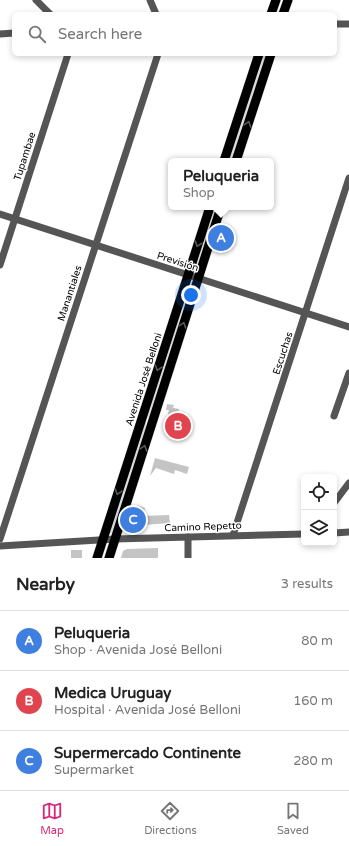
<!DOCTYPE html>
<meta charset="utf-8">
<style>
body{margin:0;font-family:"Varela Round",sans-serif;background:#f2f2f2;color:#222}
.controls{position:absolute;right:12px;bottom:12px;display:grid;overflow:hidden;border-radius:6px;box-shadow:0 2px 6px #0003}
.controls button{width:36px;height:36px;display:grid;place-items:center;padding:0;border:0;border-bottom:1px solid #e0e0e0;background:#fff;color:#222;font:20px sans-serif}
.you{position:absolute;left:191px;top:295px;width:14px;height:14px;margin:-10px;border:3px solid #fff;border-radius:50%;background:#1a73e8;box-shadow:0 0 0 6px #1a73e833}
.badge{display:grid;place-items:center;width:26px;height:26px;border-radius:50%;background:#db2777;color:#fff;font-size:13px;font-weight:700}
.pin{position:absolute;translate:-50% -50%;border:2px solid #fff;box-shadow:0 1px 4px #0006}
.popup{position:absolute;left:168px;top:158px;width:106px;height:52px;box-sizing:border-box;display:grid;place-content:center;border-radius:6px;background:#fff;filter:drop-shadow(0 1px 3px #0005);font-size:13px;white-space:nowrap;color:#767676}
.popup b{font-size:15px;color:#222}
.popup::after{content:'';position:absolute;left:50%;top:100%;margin-left:-8px;border:8px solid transparent;border-top-color:#fff}
.list{margin:0;padding:0;list-style:none}
h2{display:flex;justify-content:space-between;align-items:center;height:52px;margin:0;padding:0 16px;font-size:17px}
h2 small{font-size:13px;font-weight:400;color:#767676}
.list li{display:grid;grid-template-columns:26px 1fr auto;gap:12px;align-items:center;box-sizing:border-box;height:60px;padding:0 16px;border-top:1px solid #e0e0e0}
.list b{display:block;font-size:15px;white-space:nowrap}
.list p{margin:0;font-size:13px;white-space:nowrap;color:#767676}
.list em{font-size:13px;font-style:normal;color:#767676}
.icon{flex:none;width:22px;height:22px;fill:none;stroke:currentColor;stroke-width:2;stroke-linecap:round;stroke-linejoin:round}
.map{position:relative;flex:none;width:349px;height:558px;overflow:hidden}
.search{position:absolute;background:#fff;box-shadow:0 2px 6px #0003;left:12px;right:12px;top:12px;height:44px;display:flex;align-items:center;gap:10px;box-sizing:border-box;padding:0 14px;border-radius:6px;color:#767676;font-size:15px}
.sheet{height:232px;background:#fff}
nav{display:flex;justify-content:space-around;align-items:center;box-sizing:border-box;height:56px;border-top:1px solid #e0e0e0;background:#fff;font-size:11px;color:#767676}
nav a{display:grid;justify-items:center;gap:2px}
nav .on{color:#db2777}
.map>svg:first-child{display:block}
.green{fill:#dcdcdc}
.building{fill:#c4c4c4}
.lines{fill:none;stroke-linecap:round;stroke-linejoin:round}
.major-casing{stroke:#dbdbdb;stroke-width:10}
.minor{stroke:#555;stroke-width:7}
.major{stroke:#000;stroke-width:9}
.oneway{stroke:#595959}
.labels{text-anchor:middle;stroke-width:3;stroke-linejoin:round;paint-order:stroke}
.street-label{font-size:10px;fill:#000;stroke:#fff}
</style>
<div class="map">
<svg width="349" height="558" viewBox="0 0 349 558">
<rect width="100%" height="100%" fill="#fff"/>
<g class="green">
<path d="M261 54H267L232 161H226Z"/>
<path d="M212 207H218L196 273H193Z"/>
<path d="M189 278H194L150 418 146 417Z"/>
<path d="M145 422 148 425 113 534 109 533Z"/>
</g>
<g class="building">
<path d="M222 228 231 230 225 252 216 249Z"/>
<path d="M167 404 174 405 173 408 179 409 177 417 185 419 180 436 171 432 176 416 168 414 169 410H166Z"/>
<path d="M155 458 189 467 187 474 175 470 174 474 156 468 150 476Z"/>
<path d="M137 505 145 508 143 516 169 515 170 523 143 525 137 524 134 519Z"/>
<path d="M158 548V558H121L123 551 127 549Z"/>
<rect x="71" y="550" width="11" height="8"/>
</g>
<g class="lines">
<g class="major-casing">
<g id="major">
<path d="M271 14 276 0"/>
<path d="M283 14 288 0"/>
<path d="M224 161 259 54"/>
<path d="M236 161 271 54"/>
<path d="M97 558 210 207"/>
<path d="M109 558 221 207"/>
</g>
</g>
<g class="minor">
<path d="M36 0 50 14"/>
<path d="M150 0 156 14"/>
<path d="M335 24H349"/>
<path d="M0 34 14 33"/>
<path d="M0 214 349 327"/>
<path d="M0 265 68 54"/>
<path d="M334 416 349 373"/>
<path d="M334 503 349 483"/>
<path d="M334 533 349 532"/>
<path d="M233 535 349 178"/>
<path d="M0 539 158 54"/>
<path d="M0 546 115 539 304 534"/>
<path d="M188 558V537"/>
</g>
<use href="#major" class="major"/>
</g>
<defs><path id="oneway-chevron" d="M-2-3.5L2.5 0L-2 3.5" fill="none" stroke-width="1.6" stroke-linecap="round" stroke-linejoin="round"/></defs>
<g class="oneway">
<use href="#oneway-chevron" transform="translate(248 124) rotate(-72)"/>
<use href="#oneway-chevron" transform="translate(198 244) rotate(108)"/>
<use href="#oneway-chevron" transform="translate(183 325) rotate(-72)"/>
<use href="#oneway-chevron" transform="translate(158 368) rotate(108)"/>
<use href="#oneway-chevron" transform="translate(144 448) rotate(-72)"/>
<use href="#oneway-chevron" transform="translate(118 492) rotate(108)"/>
</g>
<g class="labels">
<g class="street-label">
<text transform="translate(24 156) rotate(-72)" y="4">Tupambae</text>
<text transform="translate(178 261) rotate(18)" y="4">Previsión</text>
<text transform="translate(69 293) rotate(-72)" y="4">Manantiales</text>
<text transform="translate(282 353) rotate(-72)" y="4">Escuchas</text>
<text transform="translate(143 379) rotate(-72)" y="4">Avenida José Belloni</text>
<text transform="translate(203 526) rotate(-2)" y="4">Camino Repetto</text>
</g>
</g>
</svg>
<div class="controls">
<button><svg class="icon" aria-label="locate" viewBox="0 0 24 24"><circle cx="12" cy="12" r="6"/><path d="M12 2v4M12 18v4M2 12h4M18 12h4"/></svg></button>
<button><svg class="icon" aria-label="layers" viewBox="0 0 24 24"><path d="M12 4l9 5-9 5-9-5zM3 14l9 5 9-5"/></svg></button>
</div>
<div class="you"></div>
<div class="pin badge" style="left:221px;top:238px;background:#3f7fe0">A</div>
<div class="popup"><b>Peluqueria</b>Shop</div>
<div class="pin badge" style="left:178px;top:426px;background:#e0444e">B</div>
<div class="pin badge" style="left:133px;top:520px;background:#3f7fe0">C</div>
<div class="search"><svg class="icon" aria-label="search" viewBox="0 0 24 24"><circle cx="10" cy="10" r="6"/><path d="M15 15l6 6"/></svg>Search here</div>
</div>
<section class="sheet">
<h2>Nearby<small>3 results</small></h2>
<ul class="list">
<li><span class="badge" style="background:#3f7fe0">A</span><div><b>Peluqueria</b><p>Shop · Avenida José Belloni</p></div><em>80 m</em></li>
<li><span class="badge" style="background:#e0444e">B</span><div><b>Medica Uruguay</b><p>Hospital · Avenida José Belloni</p></div><em>160 m</em></li>
<li><span class="badge" style="background:#3f7fe0">C</span><div><b>Supermercado Continente</b><p>Supermarket</p></div><em>280 m</em></li>
</ul>
</section>
<nav>
<a class="on"><svg class="icon" aria-label="map" viewBox="0 0 24 24"><path d="M3 6l6-2 6 2 6-2v14l-6 2-6-2-6 2zM9 4v14M15 6v14"/></svg>Map</a>
<a><svg class="icon" aria-label="directions" viewBox="0 0 24 24"><path d="M12 3l9 9-9 9-9-9zM9 14v-3h6M13 9l2 2-2 2"/></svg>Directions</a>
<a><svg class="icon" aria-label="saved" viewBox="0 0 24 24"><path d="M7 4h10v16l-5-4-5 4z"/></svg>Saved</a>
</nav>
